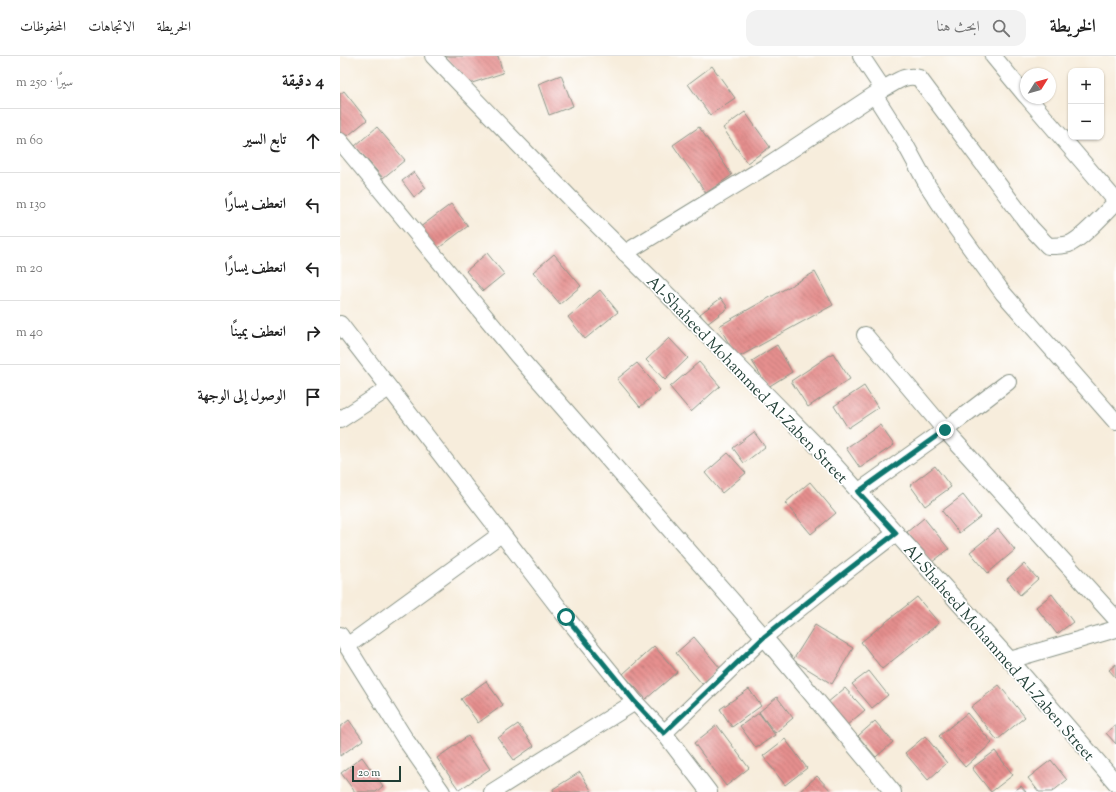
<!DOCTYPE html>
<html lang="ar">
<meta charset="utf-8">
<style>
body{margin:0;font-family:"Sorts Mill Goudy",Amiri,serif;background:#f2f2f2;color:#222;direction:rtl}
.controls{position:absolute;right:12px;top:12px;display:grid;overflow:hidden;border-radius:8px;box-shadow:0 1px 3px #0004}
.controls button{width:36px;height:36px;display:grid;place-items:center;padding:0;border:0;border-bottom:1px solid #e0e0e0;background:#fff;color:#222;font:20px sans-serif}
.compass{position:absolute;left:680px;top:12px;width:36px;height:36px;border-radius:50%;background:#fff;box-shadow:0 1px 3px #0004;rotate:53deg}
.scale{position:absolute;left:12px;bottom:10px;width:49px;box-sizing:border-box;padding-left:4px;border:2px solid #1f3d34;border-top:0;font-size:11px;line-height:14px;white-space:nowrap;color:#1f3d34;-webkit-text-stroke:3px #fff;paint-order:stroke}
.stop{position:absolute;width:12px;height:12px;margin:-9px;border:3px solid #0f766e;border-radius:50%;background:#fff}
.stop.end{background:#0f766e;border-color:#fff;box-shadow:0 1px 4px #0008}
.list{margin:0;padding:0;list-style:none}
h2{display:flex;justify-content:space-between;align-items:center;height:52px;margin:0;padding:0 16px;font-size:17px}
h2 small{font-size:13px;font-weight:400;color:#767676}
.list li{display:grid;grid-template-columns:26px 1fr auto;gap:12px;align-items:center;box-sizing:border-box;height:64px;padding:0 16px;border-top:1px solid #e0e0e0}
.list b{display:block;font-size:15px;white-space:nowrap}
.list em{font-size:13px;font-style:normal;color:#767676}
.icon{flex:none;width:22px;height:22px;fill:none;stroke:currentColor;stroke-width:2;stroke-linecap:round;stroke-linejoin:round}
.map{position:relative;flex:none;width:776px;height:736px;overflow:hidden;direction:ltr}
header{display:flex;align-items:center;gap:24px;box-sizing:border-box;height:56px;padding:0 20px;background:#fff;border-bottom:1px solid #e0e0e0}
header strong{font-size:19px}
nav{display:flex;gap:22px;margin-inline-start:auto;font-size:14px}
.search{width:280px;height:36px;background:#f2f2f2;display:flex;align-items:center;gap:10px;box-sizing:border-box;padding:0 14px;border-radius:12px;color:#767676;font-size:15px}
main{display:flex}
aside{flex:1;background:#fff}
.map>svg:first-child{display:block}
.building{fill:url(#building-back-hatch)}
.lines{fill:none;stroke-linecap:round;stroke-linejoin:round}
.minor-casing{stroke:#8b9588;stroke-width:18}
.minor{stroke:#fff;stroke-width:16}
.route{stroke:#0f766e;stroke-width:5}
.labels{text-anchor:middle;stroke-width:3.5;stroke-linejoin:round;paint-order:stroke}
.street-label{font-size:16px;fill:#1f3d34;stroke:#fff}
</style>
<header>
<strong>الخريطة</strong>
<div class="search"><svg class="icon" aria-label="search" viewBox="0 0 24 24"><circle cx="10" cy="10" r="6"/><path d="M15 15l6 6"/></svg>ابحث هنا</div>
<nav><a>الخريطة</a><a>الاتجاهات</a><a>المحفوظات</a></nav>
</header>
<main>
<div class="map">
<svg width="776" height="736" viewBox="0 0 776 736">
<defs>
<pattern id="building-back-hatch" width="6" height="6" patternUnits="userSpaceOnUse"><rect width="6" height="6" fill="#e58f8e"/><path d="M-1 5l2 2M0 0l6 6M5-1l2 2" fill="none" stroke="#b97675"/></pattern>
</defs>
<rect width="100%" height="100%" fill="#fff"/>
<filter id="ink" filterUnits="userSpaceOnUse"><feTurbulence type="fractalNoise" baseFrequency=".025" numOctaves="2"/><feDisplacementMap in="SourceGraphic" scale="8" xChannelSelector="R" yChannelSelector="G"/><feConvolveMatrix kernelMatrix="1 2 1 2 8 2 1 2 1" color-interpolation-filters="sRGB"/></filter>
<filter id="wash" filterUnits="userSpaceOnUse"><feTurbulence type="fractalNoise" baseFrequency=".012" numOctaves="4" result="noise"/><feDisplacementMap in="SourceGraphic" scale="16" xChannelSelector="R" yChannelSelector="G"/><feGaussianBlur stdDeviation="0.9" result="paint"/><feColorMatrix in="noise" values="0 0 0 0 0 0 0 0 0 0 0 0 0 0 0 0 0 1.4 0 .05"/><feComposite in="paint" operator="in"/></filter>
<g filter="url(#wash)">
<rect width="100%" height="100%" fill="#f7eddc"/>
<g id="blocks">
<g class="building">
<path d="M105 0H158L163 17 129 28Z"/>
<path d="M372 10 395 42 370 59 348 28Z"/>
<path d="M221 19 233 50 209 59 198 28Z"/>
<path d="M4 35 27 64 4 83 0 79V38Z"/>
<path d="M405 56 430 91 407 107 383 72Z"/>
<path d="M37 71 65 104 43 122 15 90Z"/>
<path d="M359 71 392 119 366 137 333 89Z"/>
<path d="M74 116 86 132 74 141 62 125Z"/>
<path d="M111 148 128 170 96 194 79 172Z"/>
<path d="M147 197 164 218 143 235 126 215Z"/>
<path d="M214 198 241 230 220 248 193 216Z"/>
<path d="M475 216 493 249 397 302 379 270Z"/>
<path d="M260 234 278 256 245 283 228 261Z"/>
<path d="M381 242 388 252 367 268 360 258Z"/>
<path d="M329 282 348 302 325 324 306 304Z"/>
<path d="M437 289 452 316 428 331 412 305Z"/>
<path d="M493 297 510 323 468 351 451 325Z"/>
<path d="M359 306 380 330 351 356 330 331Z"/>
<path d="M297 307 320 334 300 351 277 323Z"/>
<path d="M524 330 538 352 508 372 494 350Z"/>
<path d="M540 369 554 389 520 412 506 392Z"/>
<path d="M414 376 425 391 404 407 393 392Z"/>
<path d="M388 397 406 417 382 437 365 417Z"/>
<path d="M595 410 611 431 585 450 570 429Z"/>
<path d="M470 426 496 457 471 478 445 447Z"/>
<path d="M623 439 640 461 619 477 602 455Z"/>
<path d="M584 462 609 493 591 507 567 476Z"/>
<path d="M658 473 675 494 648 517 630 496Z"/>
<path d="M684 508 698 523 680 539 667 523Z"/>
<path d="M712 538 733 566 717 578 696 551Z"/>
<path d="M577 541 599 567 542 613 521 586Z"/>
<path d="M475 569 513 592 492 628 453 604Z"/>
<path d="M354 581 380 612 362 628 336 597Z"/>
<path d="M314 590 337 616 306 643 283 618Z"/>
<path d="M776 608V622L769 614Z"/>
<path d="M529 615 548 639 532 652 512 628Z"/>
<path d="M146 625 163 649 138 667 121 643Z"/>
<path d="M659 629 685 661 657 684 631 651Z"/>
<path d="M505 632 525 654 506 670 487 647Z"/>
<path d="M409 633 421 650 392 671 380 653Z"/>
<path d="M437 641 453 662 435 677 419 656Z"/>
<path d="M419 657 435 679 416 692 400 670Z"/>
<path d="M627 657 652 687 625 711 599 680Z"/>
<path d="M9 664 23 684 0 700V671Z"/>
<path d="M535 665 553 686 536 701 518 680Z"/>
<path d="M178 668 194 690 174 704 158 682Z"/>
<path d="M377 669 409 712 386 730 354 687Z"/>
<path d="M776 669V688L766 677Z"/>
<path d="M128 680 150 713 119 734 97 702Z"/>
<path d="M585 680 607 707 588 724 565 697Z"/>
<path d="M445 683 467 712 445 729 423 700Z"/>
<path d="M655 695 673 719 651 736 632 712Z"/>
<path d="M22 701 43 730 36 736H15L1 717Z"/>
<path d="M711 704 727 724 712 736H699L688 722Z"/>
<path d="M240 716 252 736H214L213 733Z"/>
<path d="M477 720 492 736H459Z"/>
<path d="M681 730 686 736H673Z"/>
</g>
</g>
</g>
<g filter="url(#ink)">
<use href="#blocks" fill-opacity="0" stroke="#8b9588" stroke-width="1"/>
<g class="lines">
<g class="minor-casing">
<g id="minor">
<path d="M93 0 237 149 349 260 482 395 670 604 776 727"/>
<path d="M653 0 686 40"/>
<path d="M543 33C555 27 566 17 579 22L691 172 708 190C716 190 722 190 729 188 741 184 766 156 776 146"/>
<path d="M535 40 563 84 588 130 616 172 663 237 776 366"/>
<path d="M688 42 776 145"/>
<path d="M0 85 177 299 424 581 553 736"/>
<path d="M285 197 425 111 543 33 521 0"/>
<path d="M0 268 226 561 295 646 324 677 369 736"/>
<path d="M525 279 605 374 776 563"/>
<path d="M0 364 49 332"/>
<path d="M518 436 605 374 668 326"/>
<path d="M0 579 65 683 102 736"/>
<path d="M7 590 161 478"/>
<path d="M670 604 776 573"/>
<path d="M324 677 424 581 504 517 556 477"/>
<path d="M152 736 295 646"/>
</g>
</g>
<use href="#minor" class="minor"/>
</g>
</g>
<g class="lines" filter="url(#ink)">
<path class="route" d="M226 561 295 646 324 677 424 581 504 517 556 477 518 436 605 374"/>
</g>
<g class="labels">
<g class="street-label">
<text transform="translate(408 323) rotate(46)" y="6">Al-Shaheed Mohammed Al-Zaben Street</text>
<text transform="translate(660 596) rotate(49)" y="6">Al-Shaheed Mohammed Al-Zaben Street</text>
</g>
</g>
</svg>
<div class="controls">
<button>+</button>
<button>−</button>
</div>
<svg class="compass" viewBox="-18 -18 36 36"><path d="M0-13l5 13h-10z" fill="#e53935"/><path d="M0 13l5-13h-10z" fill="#767676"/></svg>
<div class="scale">20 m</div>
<div class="stop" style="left:226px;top:561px"></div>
<div class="stop end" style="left:605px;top:374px"></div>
</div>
<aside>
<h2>4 دقيقة<small>سيرًا · 250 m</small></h2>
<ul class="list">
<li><svg class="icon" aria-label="ahead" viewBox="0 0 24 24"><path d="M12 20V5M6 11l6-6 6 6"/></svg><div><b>تابع السير</b></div><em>60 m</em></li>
<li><svg class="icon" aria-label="left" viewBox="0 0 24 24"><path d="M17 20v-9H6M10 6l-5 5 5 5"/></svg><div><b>انعطف يسارًا</b></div><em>130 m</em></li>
<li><svg class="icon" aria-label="left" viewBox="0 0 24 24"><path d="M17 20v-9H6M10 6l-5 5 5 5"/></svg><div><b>انعطف يسارًا</b></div><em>20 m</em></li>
<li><svg class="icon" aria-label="right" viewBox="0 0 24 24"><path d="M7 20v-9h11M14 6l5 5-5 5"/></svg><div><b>انعطف يمينًا</b></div><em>40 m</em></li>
<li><svg class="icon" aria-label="arrive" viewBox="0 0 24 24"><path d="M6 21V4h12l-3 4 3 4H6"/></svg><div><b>الوصول إلى الوجهة</b></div></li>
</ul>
</aside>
</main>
